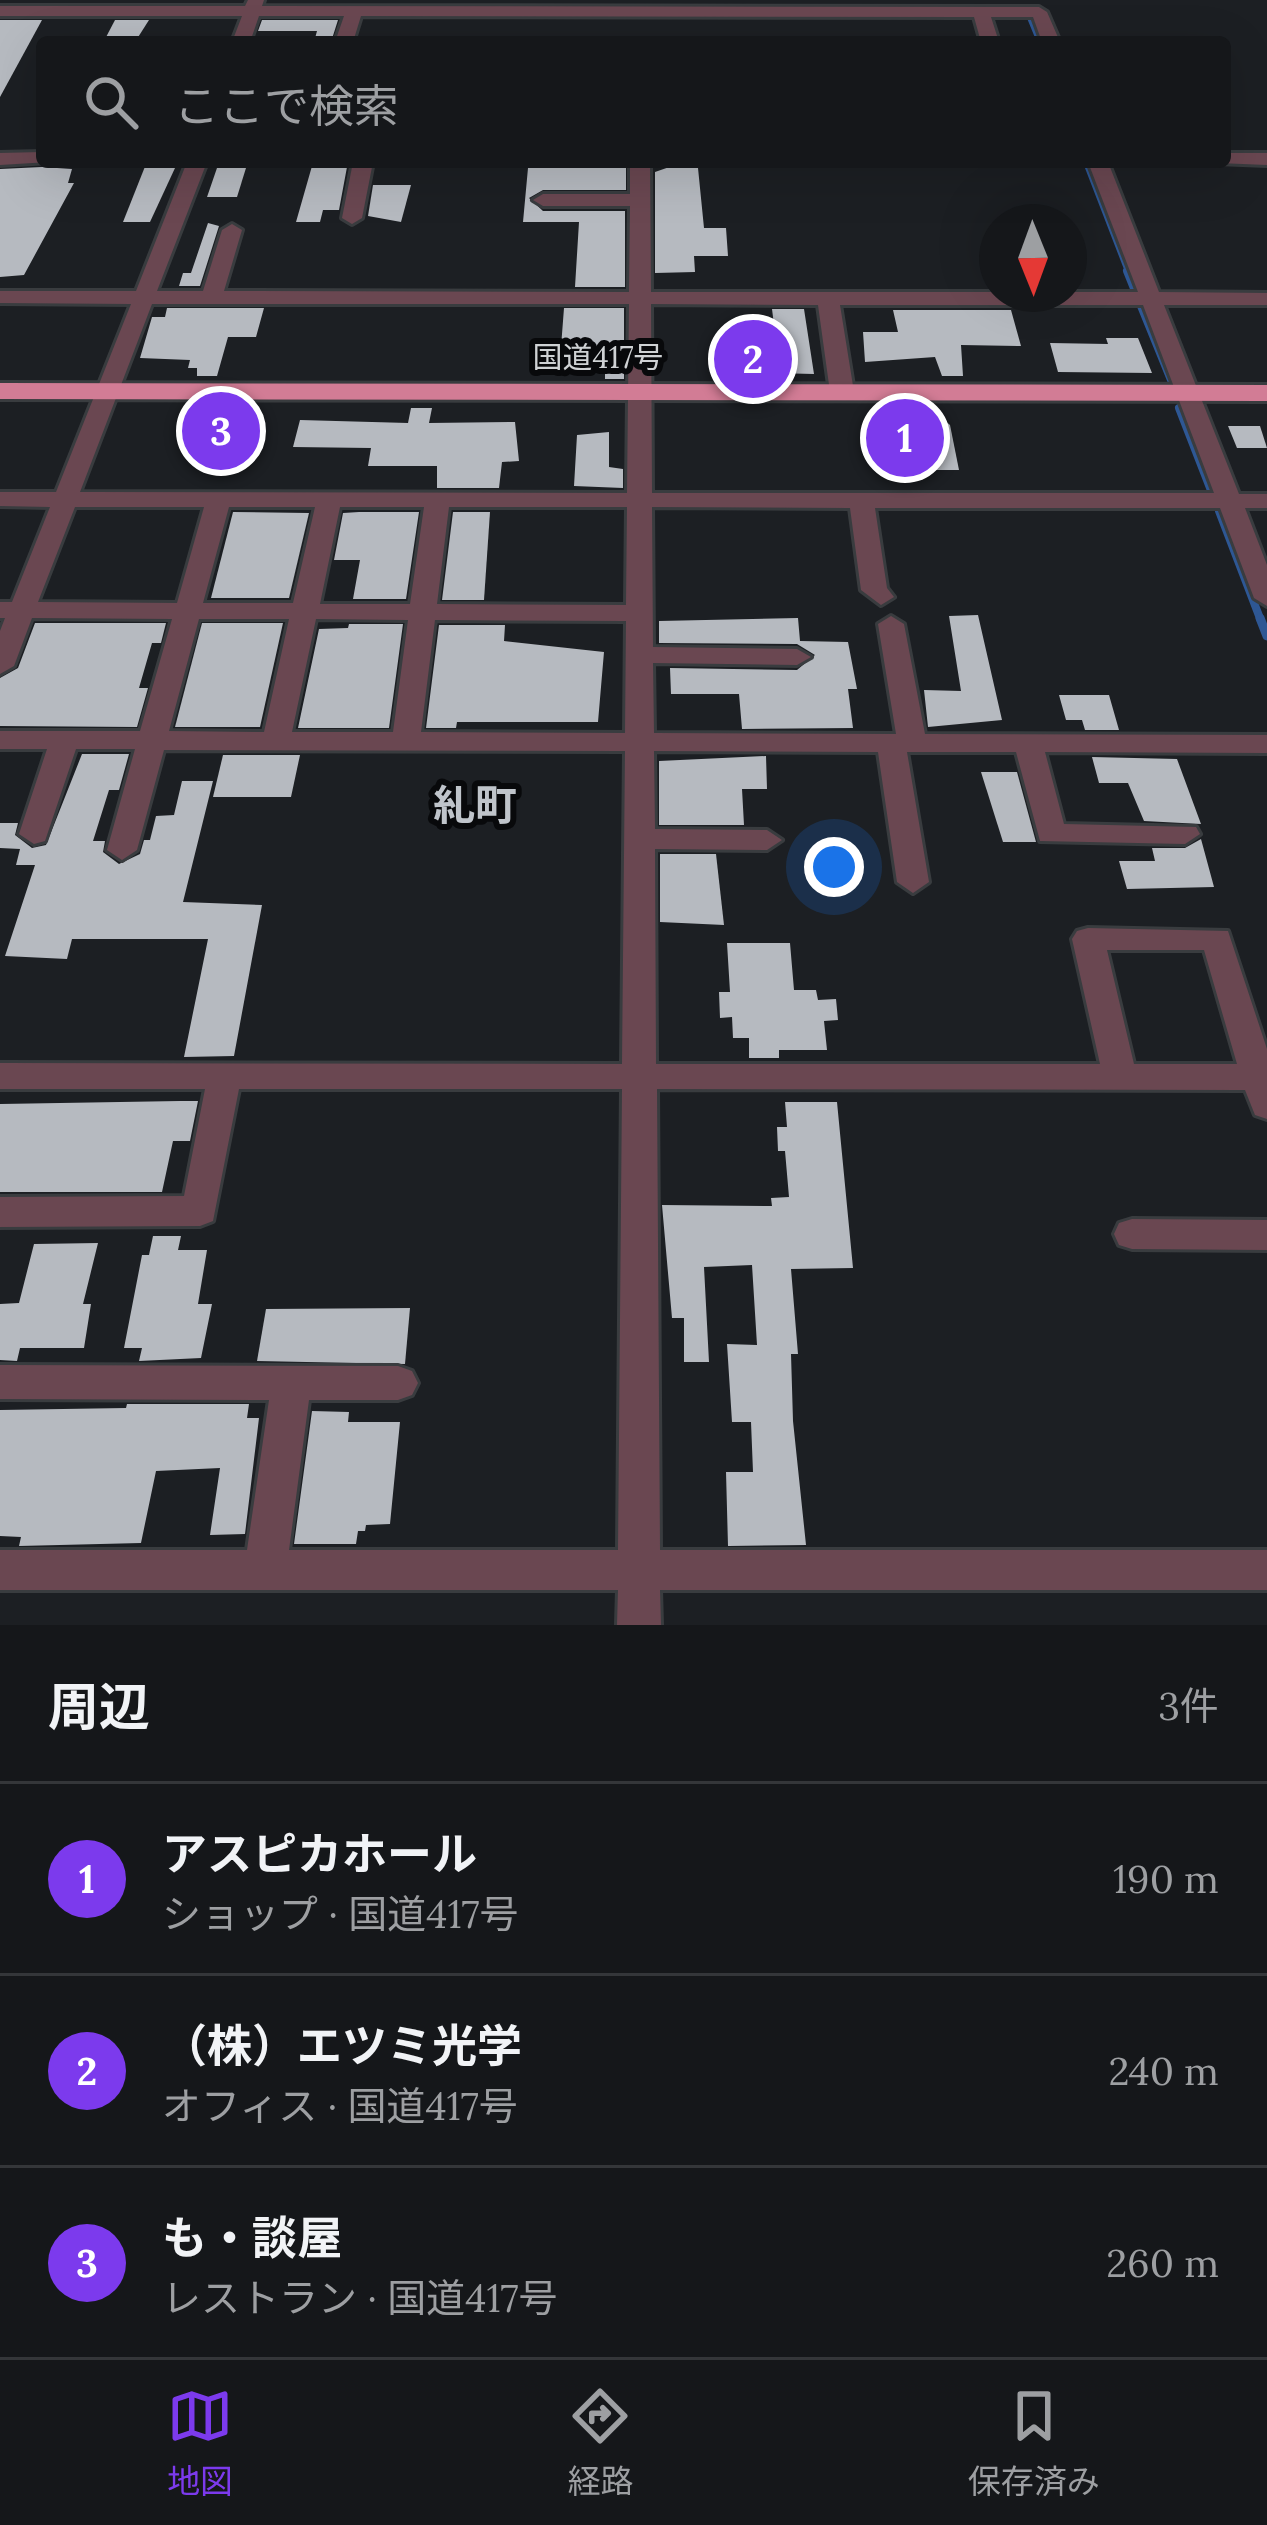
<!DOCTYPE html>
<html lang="ja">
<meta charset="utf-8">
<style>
body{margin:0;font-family:Lora,"Noto Sans JP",serif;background:#222427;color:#f1f3f6}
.compass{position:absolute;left:979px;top:204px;width:108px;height:108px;border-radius:50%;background:#15171a;box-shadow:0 12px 48px #0002;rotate:179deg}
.you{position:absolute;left:834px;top:867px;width:42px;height:42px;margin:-30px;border:9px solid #fff;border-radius:50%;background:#1a73e8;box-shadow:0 0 0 18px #1a73e833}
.badge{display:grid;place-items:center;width:78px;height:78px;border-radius:50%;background:#7c3aed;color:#fff;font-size:39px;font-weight:700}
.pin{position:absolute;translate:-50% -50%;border:6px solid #fff;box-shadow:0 3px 12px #0006}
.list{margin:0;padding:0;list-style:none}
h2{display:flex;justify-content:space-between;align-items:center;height:156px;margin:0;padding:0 48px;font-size:51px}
h2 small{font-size:39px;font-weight:400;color:#9d9fa2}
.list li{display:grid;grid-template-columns:78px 1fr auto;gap:36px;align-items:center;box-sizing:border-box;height:192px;padding:0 48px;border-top:3px solid #343639}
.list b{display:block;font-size:45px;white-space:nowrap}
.list p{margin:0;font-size:39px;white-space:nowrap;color:#9d9fa2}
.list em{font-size:39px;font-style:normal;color:#9d9fa2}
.icon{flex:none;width:66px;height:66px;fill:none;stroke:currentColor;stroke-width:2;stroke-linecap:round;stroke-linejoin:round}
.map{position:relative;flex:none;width:1267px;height:1625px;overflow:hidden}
.search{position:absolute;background:#15171a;box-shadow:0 12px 48px #0002;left:36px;right:36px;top:36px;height:132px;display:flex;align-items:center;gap:30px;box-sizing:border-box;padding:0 42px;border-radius:12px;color:#9d9fa2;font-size:45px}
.sheet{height:732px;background:#15171a}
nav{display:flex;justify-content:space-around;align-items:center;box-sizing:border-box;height:168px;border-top:3px solid #343639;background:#15171a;font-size:33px;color:#9d9fa2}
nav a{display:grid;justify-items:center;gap:6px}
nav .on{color:#7c3aed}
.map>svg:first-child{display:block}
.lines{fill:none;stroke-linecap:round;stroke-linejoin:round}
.stream-far2{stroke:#2e5794;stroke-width:6}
.stream-far1{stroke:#2e5794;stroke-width:8}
.stream{stroke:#2e5794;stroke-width:9}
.building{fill:#b6bac0}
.minor-casing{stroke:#393c3f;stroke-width:6}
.highway-casing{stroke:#393c3f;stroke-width:6}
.minor{fill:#6a4751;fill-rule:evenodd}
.highway{fill:#d27c95;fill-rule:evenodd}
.labels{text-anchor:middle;stroke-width:12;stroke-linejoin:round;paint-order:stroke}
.far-street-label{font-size:30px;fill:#cfd2d4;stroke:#08090b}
.quarter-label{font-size:42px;font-weight:bold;fill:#bfc4ca;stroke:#08090b}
</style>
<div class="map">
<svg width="1267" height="1625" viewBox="0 0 1267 1625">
<rect width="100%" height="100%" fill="#1c1f23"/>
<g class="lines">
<g class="stream-far2">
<path d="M1029 15 1040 42"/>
<path d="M1087 165 1129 274"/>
</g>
<g class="stream-far1">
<path d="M1127 271 1135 291"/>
<path d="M1141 306 1171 380"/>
<path d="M1179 408 1212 493"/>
<path d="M1219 511 1261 621"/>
</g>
<path class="stream" d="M1260 618 1267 636"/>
</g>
<g class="building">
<path d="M0 20H42L0 97Z"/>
<path d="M115 20H149L135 42 104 41Z"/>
<path d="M262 20H338L331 42H314L317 31H258Z"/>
<path d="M146 164H175V168L150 222H123Z"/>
<path d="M678 164 698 168 704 228H726L728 256H694L695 272 655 273V172Z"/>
<path d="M626 165V190H543L529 198 543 211H625V287H575L579 222H523L528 168Z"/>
<path d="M312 166 347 167 339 210H323L320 222H296Z"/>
<path d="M42 167 72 169 68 183H74L24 275 0 277V169Z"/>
<path d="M217 168H246L237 197H207Z"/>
<path d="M373 185H411L401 222 368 216Z"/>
<path d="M208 223 219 226 200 286H179L183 273H191Z"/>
<path d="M167 308H264L256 337H228L217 376H197V368H188L190 360 140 358 152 317H165Z"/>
<path d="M564 308H624V379H605V369H589V359L560 360Z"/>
<path d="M772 309H804L814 374 729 372 727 349H777Z"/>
<path d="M893 310H1011L1021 346 961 345 963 376H942L935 357 865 362 863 332H898Z"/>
<path d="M1106 338H1138L1152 373 1058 372 1050 343 1108 344Z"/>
<path d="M411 408H432L429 423 515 422 519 461 502 462 499 488H437V466H368L371 448 293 447 300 420 408 423Z"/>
<path d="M932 410 950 425 959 470H875L869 423 884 411Z"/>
<path d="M202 421H244L236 456 192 455Z"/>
<path d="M1228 426H1260L1267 448H1237Z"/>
<path d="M609 432V467L623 469V488L574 486 577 435Z"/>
<path d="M233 512 309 513 289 598H211Z"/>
<path d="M359 512H419L406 599H353L360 560H334L343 513Z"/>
<path d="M453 512H490L484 600H442Z"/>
<path d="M978 615 1002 720 928 727 924 690 961 691 949 616Z"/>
<path d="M798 618 800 641 848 642 857 689H848L853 728 742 729 739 694H671L670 668 797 670 815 655 797 644 659 643V621Z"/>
<path d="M35 623H166L161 643H152L139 688H148L137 727 0 726V678L18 668Z"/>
<path d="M202 623H283L260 727H175Z"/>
<path d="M349 624H403L389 728H298L319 629 348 628Z"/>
<path d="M439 625H505L504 641 604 652 598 722H457L456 728H426Z"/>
<path d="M1059 695H1109L1119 730H1085L1082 720H1066Z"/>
<path d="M82 754H129L119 790H109L93 841H105L103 852 119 864 140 854 144 840H150L156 816 174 815 182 781H213L183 902 262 905 234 1056 184 1057 208 939H72L67 959 5 956 35 865H16L20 849 0 848V823H18L15 835 32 848 46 845Z"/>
<path d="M223 755H300L291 797H213Z"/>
<path d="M766 756 767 789H742L744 825H659V761Z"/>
<path d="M1092 757 1177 759 1201 824 1144 821 1128 783H1099Z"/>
<path d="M981 772H1017L1036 842H1003Z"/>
<path d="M1201 839 1214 887 1127 889 1119 861H1155L1152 848H1185Z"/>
<path d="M660 854H716L724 925 660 922Z"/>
<path d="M727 943H790L794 990H816L818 1000 836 999 838 1020 824 1021 827 1050H779V1058H749V1038H733L732 1017 720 1018 719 992H730Z"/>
<path d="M180 1101H198L190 1141H173L162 1192H0V1104Z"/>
<path d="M785 1102H837L853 1268 791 1269 798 1354H791L793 1421 806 1545 728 1546 726 1472H753L751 1422H732L727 1344 757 1345 752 1265 704 1267 709 1362H684V1318H672L662 1205 772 1206 771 1198 789 1197 785 1151H778L777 1127H787Z"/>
<path d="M153 1236H181L178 1250H207L198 1304H212L201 1358 139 1361 142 1348H124L142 1255H149Z"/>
<path d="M98 1243 83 1304H91L84 1348H20L17 1361 0 1360V1304L19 1303 34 1244Z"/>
<path d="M410 1308 405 1364 257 1361 266 1309Z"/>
<path d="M127 1404H249L247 1418H259L245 1534 210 1535 220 1468 156 1471 141 1543 19 1546 21 1537 0 1536V1410L126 1408Z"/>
<path d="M312 1411 349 1412 348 1422H400L390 1524 366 1525 365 1531H358L356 1544H294Z"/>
</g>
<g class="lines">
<g class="minor-casing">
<g id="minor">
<path d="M248 0H264L262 6 1039 7 1047 12 1060 42H1042L1033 17H991L999 42H981L974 17 361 16 353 42H335L344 16H259L250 42H232L242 16H0V6H245Z"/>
<path d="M42 152V162H49L0 165V153Z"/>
<path d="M1225 153H1267V165L1218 163 1225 162Z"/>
<path d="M187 162H207L157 291H203L222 230 232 224 242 230 224 291 629 292 630 206H543L533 200 543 194H630V162H650L651 292H1138L1088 162H1108L1159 292 1267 293V305H1164L1239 494H1267V508H1245L1267 565V606L1254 598 1220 508H875L887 588 894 597 881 605 861 590 850 508 652 507 653 647 797 649 811 657 797 665 653 663 654 733 896 734 878 624 891 616 904 624 925 734 1267 735V753L1045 752 1064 824 1196 827 1200 834 1185 844 1040 841 1016 752H907L929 882 913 893 897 882 878 752 654 751 655 829 767 830 782 840 767 850 655 849 656 1064H1100L1072 939 1077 931 1088 928 1228 931 1267 1049V1119L1255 1115 1245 1090 657 1089 660 1550H1267V1590H660L661 1625H617L618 1590H0V1550H247L269 1400 0 1399V1365L398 1366 412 1371 418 1383 412 1395 398 1400H309L289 1550H618L622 1089H239L213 1221 200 1226 0 1227V1197L184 1196 205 1089H0V1063L622 1064 625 751 164 750 137 850 122 860 107 850 135 749H76L45 841 34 844 19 834 47 749H0V731H140L172 619 32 618 14 666 0 674V631L5 618H0V602H12L50 507 0 506V492H56L131 304 0 303V291H136ZM152 304H629L627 493 80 492ZM651 304 818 305 830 392 842 399 854 392 840 305H1143L1214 493H652ZM75 507H204L177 603 38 602ZM229 507H315L293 603H203ZM340 507H424L410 604H320ZM449 507H627L626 605 437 604ZM199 619H289L264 732 169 731ZM316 619 408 620 393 732H292ZM435 620 626 621 625 733 421 732ZM1107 950H1204L1237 1064H1134Z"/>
<path d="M353 162H373L362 218 352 224 342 218Z"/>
<path d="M1132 1219 1267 1220V1250L1132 1249 1119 1245 1114 1234 1119 1223Z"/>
</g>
</g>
<g class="highway-casing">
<path id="highway" d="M0 383 1267 385V401L0 399Z"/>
</g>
<use href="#minor" class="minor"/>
<use href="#highway" class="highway"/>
</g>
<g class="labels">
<g class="far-street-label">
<text x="598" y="368">国道417号</text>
</g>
<g class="quarter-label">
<text x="475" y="820">糺町</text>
</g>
</g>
</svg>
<svg class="compass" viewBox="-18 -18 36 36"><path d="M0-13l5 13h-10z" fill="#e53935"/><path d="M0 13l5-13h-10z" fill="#9d9fa2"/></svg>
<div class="you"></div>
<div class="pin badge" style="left:905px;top:438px">1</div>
<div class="pin badge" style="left:753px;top:359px">2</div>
<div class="pin badge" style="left:221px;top:431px">3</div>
<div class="search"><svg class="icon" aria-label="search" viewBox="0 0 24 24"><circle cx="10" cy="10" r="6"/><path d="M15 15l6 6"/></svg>ここで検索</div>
</div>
<section class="sheet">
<h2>周辺<small>3件</small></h2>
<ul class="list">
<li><span class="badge">1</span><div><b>アスピカホール</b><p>ショップ · 国道417号</p></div><em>190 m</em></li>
<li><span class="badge">2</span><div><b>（株）エツミ光学</b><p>オフィス · 国道417号</p></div><em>240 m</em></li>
<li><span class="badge">3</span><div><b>も・談屋</b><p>レストラン · 国道417号</p></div><em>260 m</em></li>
</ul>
</section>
<nav>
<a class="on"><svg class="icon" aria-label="map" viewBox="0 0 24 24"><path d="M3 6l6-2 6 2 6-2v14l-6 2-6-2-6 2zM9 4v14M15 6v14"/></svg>地図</a>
<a><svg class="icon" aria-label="directions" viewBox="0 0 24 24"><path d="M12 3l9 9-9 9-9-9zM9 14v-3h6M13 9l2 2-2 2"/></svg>経路</a>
<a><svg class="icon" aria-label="saved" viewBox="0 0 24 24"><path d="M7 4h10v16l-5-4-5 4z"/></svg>保存済み</a>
</nav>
